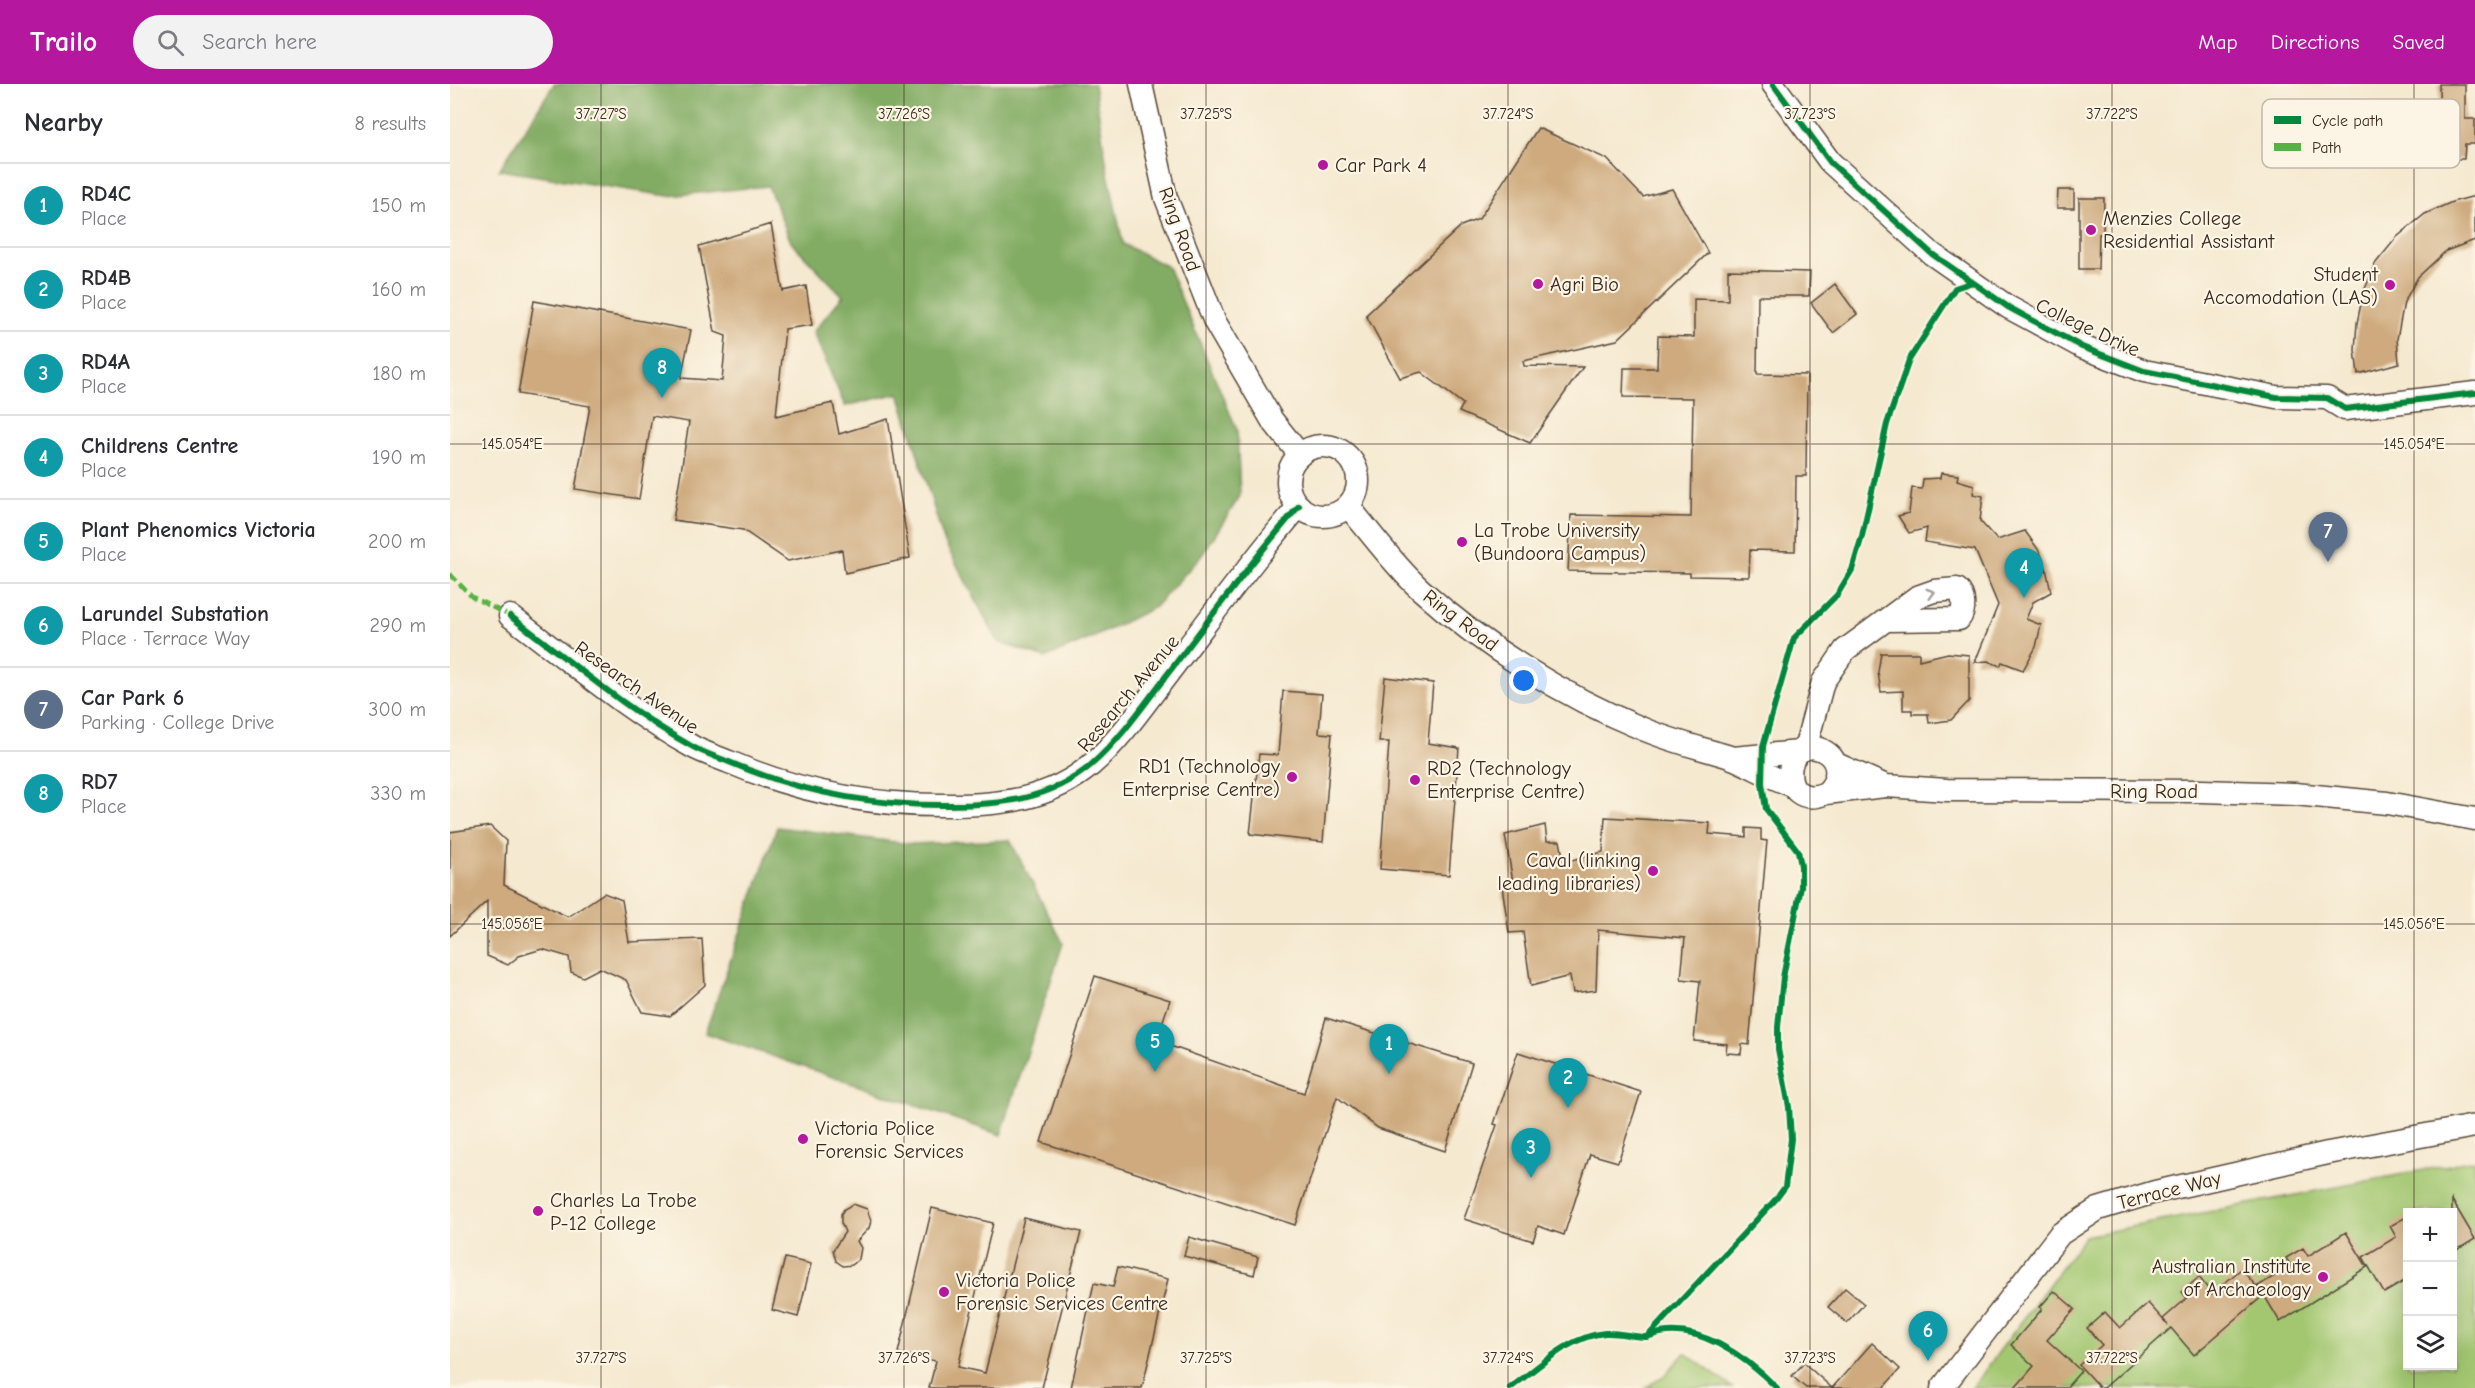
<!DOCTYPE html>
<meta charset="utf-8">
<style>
body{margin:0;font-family:"Comic Neue",sans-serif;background:#f2f2f3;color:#2b2b33}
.controls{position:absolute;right:18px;bottom:18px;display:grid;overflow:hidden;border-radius:0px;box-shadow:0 6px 24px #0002}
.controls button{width:54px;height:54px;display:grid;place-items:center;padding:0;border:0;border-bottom:2px solid #e1e1e2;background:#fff;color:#2b2b33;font:30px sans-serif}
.you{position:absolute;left:1074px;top:597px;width:21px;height:21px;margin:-15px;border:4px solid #fff;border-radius:50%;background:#1a73e8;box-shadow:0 0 0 9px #1a73e833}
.badge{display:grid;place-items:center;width:39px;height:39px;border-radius:50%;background:#b5179e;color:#fff;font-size:20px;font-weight:700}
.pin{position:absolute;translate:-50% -50px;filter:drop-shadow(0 2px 3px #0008)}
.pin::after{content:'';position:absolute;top:32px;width:21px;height:18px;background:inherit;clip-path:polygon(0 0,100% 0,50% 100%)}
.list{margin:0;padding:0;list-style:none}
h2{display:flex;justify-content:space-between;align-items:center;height:78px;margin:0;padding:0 24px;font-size:26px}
h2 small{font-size:20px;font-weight:400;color:#7c7c81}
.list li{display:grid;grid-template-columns:39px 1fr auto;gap:18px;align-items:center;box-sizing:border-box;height:84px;padding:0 24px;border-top:2px solid #e1e1e2}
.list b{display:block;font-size:22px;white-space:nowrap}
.list p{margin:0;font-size:20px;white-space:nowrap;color:#7c7c81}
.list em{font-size:20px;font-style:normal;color:#7c7c81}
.icon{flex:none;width:33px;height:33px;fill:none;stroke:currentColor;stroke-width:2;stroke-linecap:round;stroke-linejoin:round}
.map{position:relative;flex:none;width:2025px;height:1304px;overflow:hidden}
header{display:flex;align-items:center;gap:36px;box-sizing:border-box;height:84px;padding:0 30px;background:#b5179e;color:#fff}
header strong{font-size:28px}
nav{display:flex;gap:33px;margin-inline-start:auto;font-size:21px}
.search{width:420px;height:54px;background:#f2f2f3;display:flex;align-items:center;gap:15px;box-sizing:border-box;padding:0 21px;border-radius:33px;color:#7c7c81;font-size:22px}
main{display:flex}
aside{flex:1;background:#fff}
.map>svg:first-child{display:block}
.green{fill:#a3c771;stroke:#6f7848;stroke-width:1.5;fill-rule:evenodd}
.forest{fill:#82ac63;stroke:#5e6b40;stroke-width:1.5}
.building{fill:#ceaa7e}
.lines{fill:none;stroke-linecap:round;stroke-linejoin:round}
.minor-casing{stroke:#574739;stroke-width:25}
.minor{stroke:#fff;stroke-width:22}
.quiet{stroke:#57b245;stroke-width:4.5;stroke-dasharray:9 4.5;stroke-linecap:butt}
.cycleway-casing{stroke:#fcf5e5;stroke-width:10}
.cycleway{stroke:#00873e;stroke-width:6}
.oneway{stroke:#a79f9a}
.ticks{fill:none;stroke:#3b2a1e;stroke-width:1.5;stroke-opacity:0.45}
.poi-dot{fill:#b5179e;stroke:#fcf5e5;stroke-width:2}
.labels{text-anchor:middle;stroke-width:4.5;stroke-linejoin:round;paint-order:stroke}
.poi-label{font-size:20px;fill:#3b2a1e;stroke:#fcf5e5;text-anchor:start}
.street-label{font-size:20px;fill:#3b2a1e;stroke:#fcf5e5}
.key{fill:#fcf5e5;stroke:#c2b8a9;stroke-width:1.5}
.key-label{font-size:16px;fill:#3b2a1e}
.ticks-label{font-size:15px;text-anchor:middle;fill:#3b2a1e;stroke:#fcf5e5;stroke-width:4.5;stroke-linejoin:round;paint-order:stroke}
</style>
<header>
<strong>Trailo</strong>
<div class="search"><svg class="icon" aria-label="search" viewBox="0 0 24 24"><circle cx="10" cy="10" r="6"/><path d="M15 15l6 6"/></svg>Search here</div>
<nav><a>Map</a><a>Directions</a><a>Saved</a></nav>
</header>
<main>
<aside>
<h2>Nearby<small>8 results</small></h2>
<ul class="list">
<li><span class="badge" style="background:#0f9aa8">1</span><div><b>RD4C</b><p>Place</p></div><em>150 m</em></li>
<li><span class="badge" style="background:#0f9aa8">2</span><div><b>RD4B</b><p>Place</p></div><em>160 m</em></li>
<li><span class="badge" style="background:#0f9aa8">3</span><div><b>RD4A</b><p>Place</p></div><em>180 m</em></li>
<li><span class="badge" style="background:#0f9aa8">4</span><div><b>Childrens Centre</b><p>Place</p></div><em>190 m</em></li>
<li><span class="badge" style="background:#0f9aa8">5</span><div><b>Plant Phenomics Victoria</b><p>Place</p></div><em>200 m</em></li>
<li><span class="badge" style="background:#0f9aa8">6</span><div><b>Larundel Substation</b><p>Place · Terrace Way</p></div><em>290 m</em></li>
<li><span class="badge" style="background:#5c6f8a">7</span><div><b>Car Park 6</b><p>Parking · College Drive</p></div><em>300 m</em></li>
<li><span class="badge" style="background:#0f9aa8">8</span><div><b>RD7</b><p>Place</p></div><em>330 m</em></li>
</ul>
</aside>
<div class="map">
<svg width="2025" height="1304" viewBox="0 0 2025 1304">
<rect width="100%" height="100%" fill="#fcf5e5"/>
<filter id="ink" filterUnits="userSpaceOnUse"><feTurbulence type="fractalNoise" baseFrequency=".0167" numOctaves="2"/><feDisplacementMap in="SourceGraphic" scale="12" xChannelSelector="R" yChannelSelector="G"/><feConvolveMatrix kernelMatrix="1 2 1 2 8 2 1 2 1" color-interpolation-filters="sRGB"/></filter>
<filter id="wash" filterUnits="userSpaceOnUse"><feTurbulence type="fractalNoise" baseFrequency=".008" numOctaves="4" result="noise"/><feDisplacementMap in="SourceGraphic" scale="24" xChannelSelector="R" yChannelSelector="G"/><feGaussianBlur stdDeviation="1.35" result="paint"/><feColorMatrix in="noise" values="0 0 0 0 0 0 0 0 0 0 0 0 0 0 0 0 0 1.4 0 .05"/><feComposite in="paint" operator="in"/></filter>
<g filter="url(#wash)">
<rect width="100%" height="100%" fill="#f5e9d0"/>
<g class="green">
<path d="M2025 1076V1304H1522L1635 1152ZM1958 1128H2002V1282H1958Z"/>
<path d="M1235 1269 1283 1304H1196L1216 1290Z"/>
</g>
<g class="forest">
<path d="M104 0H644L658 89 673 160 718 183 787 346 790 412 752 471 705 523 644 553 595 574 548 558 494 457 449 309 395 322 363 248 393 212 341 158 318 102 218 112 49 86Z"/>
<path d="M327 743 461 760 560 756 613 859 551 1051 255 949Z"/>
</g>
<g id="blocks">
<g class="building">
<path d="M1989 0H2015V35H2025V60H2015L2014 75H1990Z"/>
<path d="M1088 44 1157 75 1193 113 1222 105 1258 169 1167 256 1073 277 1074 282 1133 283 1080 359 1009 328 1013 320 971 288 950 294 916 231 1011 142 1029 135Z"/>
<path d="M1608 106H1624V124H1607Z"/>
<path d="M2025 112V156L1996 167 1968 193 1954 218 1947 255 1949 279 1908 290 1905 266 1907 239 1913 210 1925 180 1947 153 1975 130 2002 118Z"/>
<path d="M1629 114H1654L1653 150H1649L1648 185H1629Z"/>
<path d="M321 140 333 207 356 202 362 241 335 245 326 332 383 319 389 350 438 335 460 474 395 489 392 466 338 477 293 446 223 436 239 338 202 332 189 415 125 405 140 322 68 310 84 217 241 246 231 294 272 297 276 252 265 248 249 162Z"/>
<path d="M1278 186 1360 188 1359 212H1308L1307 290 1357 291 1356 392H1346L1345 467 1300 466 1299 493 1240 492V489L1118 487 1121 431 1241 433 1243 314 1173 313 1174 284H1207L1208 252 1244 253V215L1278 216Z"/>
<path d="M1385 200 1407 230 1383 249 1361 219Z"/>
<path d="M1491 389 1508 391 1507 396 1524 401 1523 410 1533 412 1530 437 1547 456 1575 447 1590 468 1596 484 1601 508 1583 518 1576 535 1591 541 1586 563 1573 586 1552 578 1550 582 1538 577 1525 578 1548 521 1525 466 1475 458 1477 444 1459 449 1448 432 1459 429 1462 404 1472 405 1473 395 1490 394Z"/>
<path d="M1431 569H1469V576L1498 569 1519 571V617L1501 636 1487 638 1479 639 1478 630H1462V626H1453V607L1431 608 1428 588Z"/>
<path d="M935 593 983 599 978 659 1009 664 999 791 930 785 939 658H929Z"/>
<path d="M833 607 872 610 869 649 882 650 873 758 800 750 809 670 828 671Z"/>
<path d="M1155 733 1260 739 1259 750 1296 753V744L1311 745V756L1317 757 1299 961 1292 960 1291 970 1276 969 1277 960 1244 957 1250 897 1231 895 1235 854 1148 846 1146 906 1123 909 1120 892 1081 902 1073 848 1059 849 1052 802 1063 798 1055 751 1095 741 1097 757H1110L1114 778 1153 768Z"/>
<path d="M40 742 56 757 54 801 118 833 154 809 172 816 179 858 252 855 255 901 220 932 192 928 176 896 150 884 133 893 121 888 119 873 92 865 69 872 58 881 37 872V817L0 852V748Z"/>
<path d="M645 892 720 916 706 957 854 1009 876 934 1022 979 995 1067 928 1044 887 1013 845 1141 591 1058Z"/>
<path d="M1068 968 1191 1008 1168 1078 1140 1070 1114 1151 1088 1142 1083 1157 1014 1135 1047 1041 1044 1040Z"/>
<path d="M2002 1116 2025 1155 2002 1169Z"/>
<path d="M403 1120 417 1125 421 1137 419 1144 407 1157 411 1164 409 1175 402 1181 393 1182 386 1177 383 1166 395 1148 391 1139V1130L394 1125Z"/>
<path d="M482 1124 543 1139 508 1283 535 1289 574 1134 631 1148 592 1304H479L486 1277 448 1269Z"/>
<path d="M1958 1132V1195L1934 1209 1913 1173 1946 1153 1940 1142Z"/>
<path d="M1896 1148 1917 1183 1830 1238 1814 1211 1744 1271 1721 1244 1654 1304H1650L1629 1281 1652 1261 1637 1244 1655 1228 1670 1244 1698 1219 1718 1241 1713 1235 1737 1214 1732 1208 1749 1193 1762 1210 1791 1185 1813 1210 1808 1202 1841 1182 1836 1174 1853 1164 1858 1172Z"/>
<path d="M739 1153 808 1173 804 1191 734 1172Z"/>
<path d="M335 1174 361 1180 348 1233 322 1226Z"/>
<path d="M668 1183 718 1195 692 1304H621L644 1199 663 1203Z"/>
<path d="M1395 1204 1414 1220 1397 1239 1378 1223Z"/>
<path d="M1604 1207 1625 1225 1597 1256 1631 1287 1616 1304H1565L1584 1282 1561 1261 1592 1225 1590 1223Z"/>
<path d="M1422 1259 1450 1285 1433 1304H1382Z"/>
<path d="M1354 1279 1382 1304H1356L1350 1299 1342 1292Z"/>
</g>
</g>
</g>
<g filter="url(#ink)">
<use href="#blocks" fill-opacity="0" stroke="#574739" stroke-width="1.5"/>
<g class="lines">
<g class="minor-casing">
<g id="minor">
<path d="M691 0 716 114 765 238 822 336 850 371"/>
<path d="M1323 0 1380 78 1482 170 1558 223 1632 263 1694 287 1826 313 1877 314 1895 325 2025 309"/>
<circle cx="873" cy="397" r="35"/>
<path d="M898 422C922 450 943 480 970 505 1034 563 1113 612 1193 645 1221 657 1251 664 1280 673 1301 681 1320 694 1342 701"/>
<path d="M60 532C120 577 178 627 243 663 254 669 267 673 279 678 349 708 422 722 498 721 549 721 600 716 641 681 671 655 695 619 719 588 762 532 803 475 849 422"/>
<path d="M1355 665 1373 598 1395 566 1467 513 1484 507 1507 505C1515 512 1515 527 1509 535L1437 536"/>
<path d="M1283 674 1349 668"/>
<path d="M1386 680 1436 702 1497 706 1752 707 1845 710 1937 719 2025 735"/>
<path d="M1376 709C1390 696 1391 675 1372 666 1332 647 1326 730 1376 709L1435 702"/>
<path d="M1492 1304 1610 1150 1648 1125 1705 1108 1878 1069 2025 1042"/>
</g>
</g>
<use href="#minor" class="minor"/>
<path class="quiet" d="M0 490 22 513 60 532"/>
<g class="cycleway-casing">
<g id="cycleway">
<path d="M1323 0 1380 78 1482 170 1558 223 1632 263 1694 287 1826 313 1877 314 1895 325 2025 309"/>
<path d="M60 532C120 577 178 627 243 663 254 669 267 673 279 678 349 708 422 722 498 721 549 721 600 716 641 681 671 655 695 619 719 588 762 532 803 475 849 422"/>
<path d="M1200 1252C1245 1235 1296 1273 1327 1304"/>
<path d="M1060 1304C1088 1284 1119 1252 1155 1249 1169 1248 1183 1253 1197 1253L1326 1115 1335 1103 1341 1055 1339 1023 1328 965V943L1333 893 1351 803V782L1348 767 1316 725 1312 699 1313 662 1344 554 1387 511 1402 486 1412 452 1437 340 1459 276 1505 204 1520 199"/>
</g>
</g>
<use href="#cycleway" class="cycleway"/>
</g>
<defs><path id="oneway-chevron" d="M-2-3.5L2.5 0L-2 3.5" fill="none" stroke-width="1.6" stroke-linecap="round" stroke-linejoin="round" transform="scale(1.5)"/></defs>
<use class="oneway" href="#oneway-chevron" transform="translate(1481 509) rotate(-16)"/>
</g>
<path class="ticks" d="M151 0V1304M454 0V1304M756 0V1304M1058 0V1304M1360 0V1304M1662 0V1304M1964 0V1128M0 360H2025M0 840H2025M1964 1282V1304"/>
<g class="poi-dot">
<circle cx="873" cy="81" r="6"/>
<circle cx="1641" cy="146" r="6"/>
<circle cx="1088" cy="200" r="6"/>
<circle cx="1940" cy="201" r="6"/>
<circle cx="1012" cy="458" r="6"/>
<circle cx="842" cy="693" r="6"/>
<circle cx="965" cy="696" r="6"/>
<circle cx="1203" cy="787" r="6"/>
<circle cx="353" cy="1055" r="6"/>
<circle cx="88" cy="1127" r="6"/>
<circle cx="1873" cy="1193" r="6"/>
<circle cx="494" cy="1208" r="6"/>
</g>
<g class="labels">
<g class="poi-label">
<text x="885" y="88">Car Park 4</text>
<text x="1653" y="141">Menzies College<tspan x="1653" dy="23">Residential Assistant</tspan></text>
<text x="1928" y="197" text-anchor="end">Student<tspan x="1928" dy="23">Accomodation (LAS)</tspan></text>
<text x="1100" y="207">Agri Bio</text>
<text x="1024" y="453">La Trobe University<tspan x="1024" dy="23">(Bundoora Campus)</tspan></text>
<text x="830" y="689" text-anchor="end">RD1 (Technology<tspan x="830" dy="23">Enterprise Centre)</tspan></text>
<text x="977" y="691">RD2 (Technology<tspan x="977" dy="23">Enterprise Centre)</tspan></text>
<text x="1191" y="783" text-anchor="end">Caval (linking<tspan x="1191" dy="23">leading libraries)</tspan></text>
<text x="365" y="1051">Victoria Police<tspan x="365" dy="23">Forensic Services</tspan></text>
<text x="100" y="1123">Charles La Trobe<tspan x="100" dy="23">P-12 College</tspan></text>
<text x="1861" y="1189" text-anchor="end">Australian Institute<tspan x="1861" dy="23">of Archaeology</tspan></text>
<text x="506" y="1203">Victoria Police<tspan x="506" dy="23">Forensic Services Centre</tspan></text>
</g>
<g class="street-label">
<text transform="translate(730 145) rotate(70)" y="7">Ring Road</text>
<text transform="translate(1638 243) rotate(25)" y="7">College Drive</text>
<text transform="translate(1011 536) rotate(37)" y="7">Ring Road</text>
<text transform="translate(187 603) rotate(35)" y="7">Research Avenue</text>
<text transform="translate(678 609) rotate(-50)" y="7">Research Avenue</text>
<text x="1704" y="714">Ring Road</text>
<text transform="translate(1719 1106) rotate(-14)" y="7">Terrace Way</text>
</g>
</g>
<rect x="1812" y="15" width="198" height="69" rx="9" class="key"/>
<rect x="1824" y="32" width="27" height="8" fill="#00873e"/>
<rect x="1824" y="59" width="27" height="8" fill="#57b245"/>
<g class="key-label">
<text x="1862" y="42">Cycle path</text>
<text x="1862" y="69">Path</text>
</g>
<g class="ticks-label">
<text x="151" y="35">37.727°S</text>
<text x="454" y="35">37.726°S</text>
<text x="756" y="35">37.725°S</text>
<text x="1058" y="35">37.724°S</text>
<text x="1360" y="35">37.723°S</text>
<text x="1662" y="35">37.722°S</text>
<text x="1964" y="365">145.054°E</text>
<text x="62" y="365">145.054°E</text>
<text x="1964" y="845">145.056°E</text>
<text x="62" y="845">145.056°E</text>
<text x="151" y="1279">37.727°S</text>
<text x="454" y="1279">37.726°S</text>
<text x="756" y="1279">37.725°S</text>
<text x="1058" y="1279">37.724°S</text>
<text x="1360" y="1279">37.723°S</text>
<text x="1662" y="1279">37.722°S</text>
</g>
</svg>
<div class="controls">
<button>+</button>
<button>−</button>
<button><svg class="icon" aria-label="layers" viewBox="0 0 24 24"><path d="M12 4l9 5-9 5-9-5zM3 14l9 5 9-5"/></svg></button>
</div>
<div class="you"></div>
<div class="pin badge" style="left:939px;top:990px;background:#0f9aa8">1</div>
<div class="pin badge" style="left:1118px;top:1024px;background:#0f9aa8">2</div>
<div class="pin badge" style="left:1081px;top:1094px;background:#0f9aa8">3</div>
<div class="pin badge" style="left:1574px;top:514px;background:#0f9aa8">4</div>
<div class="pin badge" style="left:705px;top:988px;background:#0f9aa8">5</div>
<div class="pin badge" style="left:1478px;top:1277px;background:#0f9aa8">6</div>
<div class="pin badge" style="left:1878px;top:478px;background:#5c6f8a">7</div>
<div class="pin badge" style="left:212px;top:314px;background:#0f9aa8">8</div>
</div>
</main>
